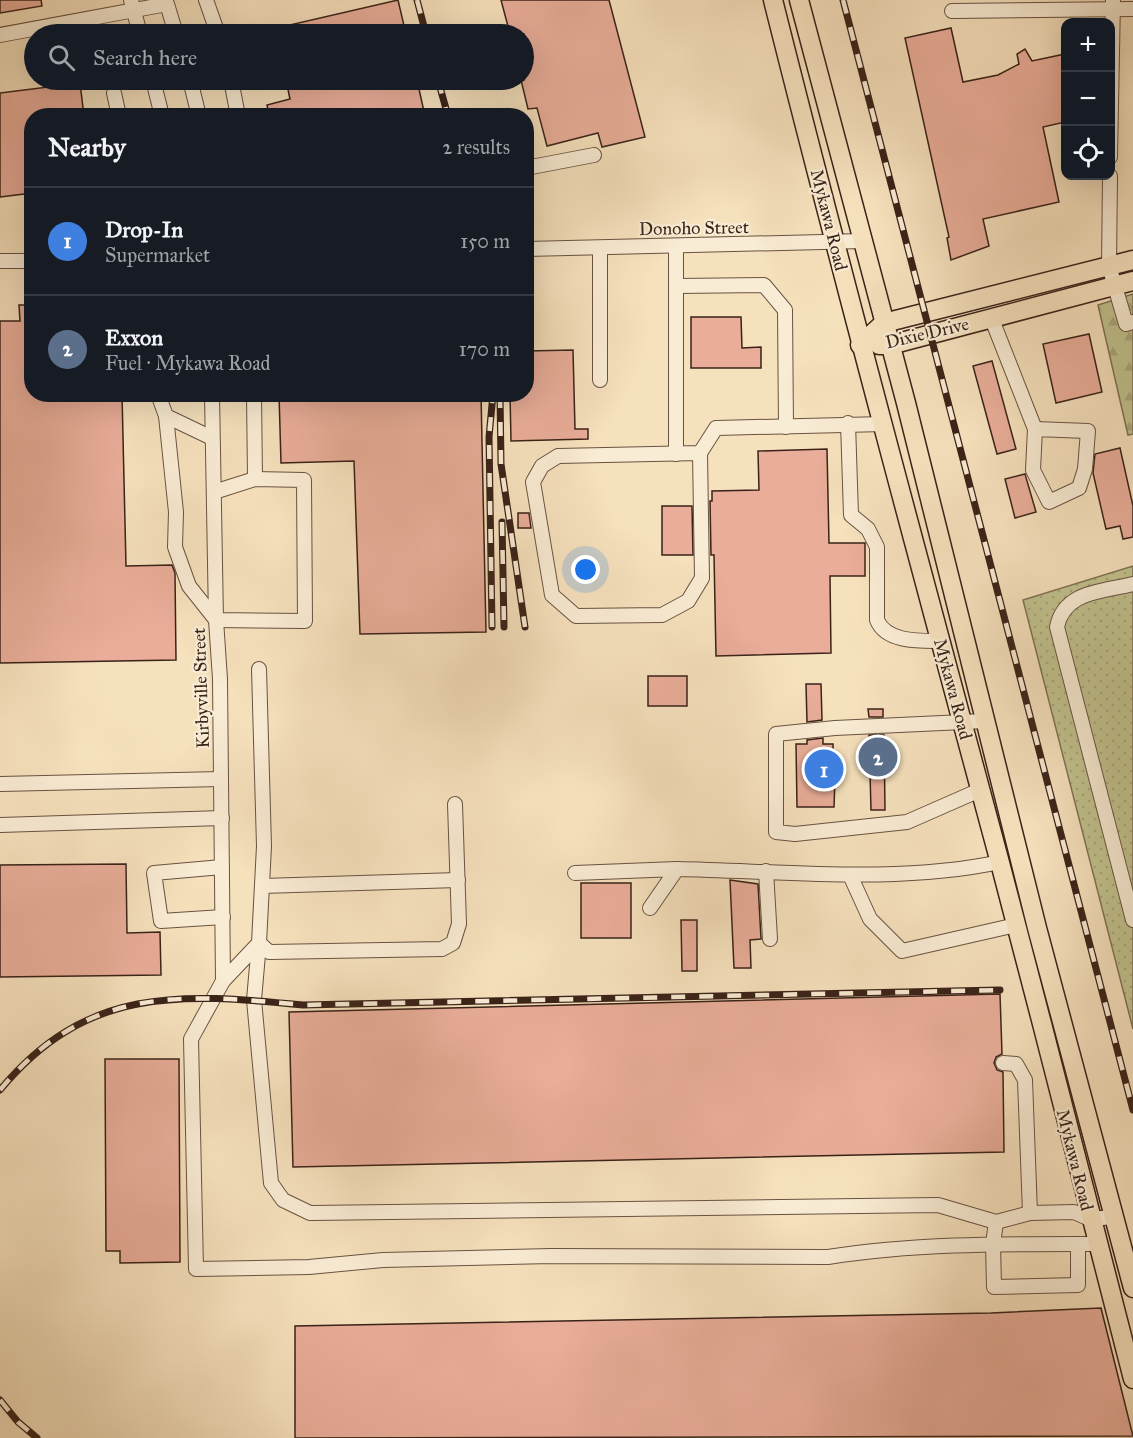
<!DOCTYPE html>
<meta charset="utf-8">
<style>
body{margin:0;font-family:"IM FELL Great Primer",serif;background:#242831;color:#f1f3f6}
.controls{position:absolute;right:18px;top:18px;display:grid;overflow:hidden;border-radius:12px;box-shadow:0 6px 24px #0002}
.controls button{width:54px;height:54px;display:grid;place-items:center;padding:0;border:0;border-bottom:2px solid #363941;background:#171b24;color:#f1f3f6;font:30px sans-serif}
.you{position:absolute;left:586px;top:570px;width:21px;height:21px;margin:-15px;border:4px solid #fff;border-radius:50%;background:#1a73e8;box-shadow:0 0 0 9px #1a73e833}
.badge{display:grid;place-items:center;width:39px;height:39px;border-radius:50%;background:#c59692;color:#fff;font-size:20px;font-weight:700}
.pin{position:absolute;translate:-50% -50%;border:3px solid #fff;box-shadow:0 2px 6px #0006}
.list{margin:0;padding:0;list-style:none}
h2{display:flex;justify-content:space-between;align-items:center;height:78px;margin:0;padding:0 24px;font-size:26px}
h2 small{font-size:20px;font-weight:400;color:#9ea1a6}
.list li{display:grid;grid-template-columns:39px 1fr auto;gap:18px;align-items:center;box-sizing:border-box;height:108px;padding:0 24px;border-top:2px solid #363941}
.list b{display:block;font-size:22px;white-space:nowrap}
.list p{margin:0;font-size:20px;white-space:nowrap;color:#9ea1a6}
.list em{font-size:20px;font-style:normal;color:#9ea1a6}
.icon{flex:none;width:33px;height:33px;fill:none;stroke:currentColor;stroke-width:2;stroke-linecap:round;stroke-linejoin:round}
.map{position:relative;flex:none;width:1133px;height:1438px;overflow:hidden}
.search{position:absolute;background:#171b24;box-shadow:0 6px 24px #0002;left:24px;top:24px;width:510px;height:66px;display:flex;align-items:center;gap:15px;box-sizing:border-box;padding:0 21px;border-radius:33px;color:#9ea1a6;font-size:22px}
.panel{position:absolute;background:#171b24;box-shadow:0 6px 24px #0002;left:24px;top:108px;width:510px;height:294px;border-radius:24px}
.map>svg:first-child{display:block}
.grass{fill:url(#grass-dots);stroke:#7e7253;stroke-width:1.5}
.forest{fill:url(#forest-firs);stroke:#7e7253;stroke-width:1.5}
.building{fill:#e9ad99;stroke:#3a2218;stroke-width:1.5}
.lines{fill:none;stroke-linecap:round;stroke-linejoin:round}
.minor-casing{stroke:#695241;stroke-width:16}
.major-casing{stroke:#3a2218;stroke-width:21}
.minor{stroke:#f9ecd4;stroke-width:14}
.major{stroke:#f6e1bd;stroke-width:18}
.rail-casing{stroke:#3a2218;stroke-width:7}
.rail{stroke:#f9ecd4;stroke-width:4.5;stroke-dasharray:14;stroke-linecap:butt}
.labels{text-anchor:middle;stroke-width:4.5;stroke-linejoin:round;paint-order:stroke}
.street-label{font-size:18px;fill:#3a2218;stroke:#f9ecd4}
</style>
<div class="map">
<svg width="1133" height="1438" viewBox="0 0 1133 1438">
<defs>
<pattern id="grass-dots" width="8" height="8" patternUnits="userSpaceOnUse" patternTransform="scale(1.5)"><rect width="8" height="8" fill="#c1c28e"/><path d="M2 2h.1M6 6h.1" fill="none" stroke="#a7a67a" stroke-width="1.8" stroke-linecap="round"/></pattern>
<pattern id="forest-firs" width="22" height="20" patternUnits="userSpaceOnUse" patternTransform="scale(1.5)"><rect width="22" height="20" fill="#c1c28e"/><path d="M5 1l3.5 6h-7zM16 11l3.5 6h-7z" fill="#a7a67a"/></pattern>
</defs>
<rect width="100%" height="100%" fill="#f6e1bd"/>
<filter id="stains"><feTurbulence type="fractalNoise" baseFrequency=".00333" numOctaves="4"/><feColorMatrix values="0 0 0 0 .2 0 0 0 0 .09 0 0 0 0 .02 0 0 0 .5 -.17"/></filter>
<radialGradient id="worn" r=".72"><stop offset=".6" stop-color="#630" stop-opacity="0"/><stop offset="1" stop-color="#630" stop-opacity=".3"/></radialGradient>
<path class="grass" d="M1133 566V1029L1023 600Z"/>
<path class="forest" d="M1133 294V434L1128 435 1098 305Z"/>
<g class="building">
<path d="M0 0H41L42 6 0 13Z"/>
<path d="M398 0 406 34H269L268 30Z"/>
<path d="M501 0H609L645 137 602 147 598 133 547 146 537 108 528 109 521 80H524V34H510Z"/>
<path d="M951 28 963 82 998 75 1019 64 1017 54 1025 49 1032 61 1065 54V122L1043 127 1059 202 983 219 989 246 951 260 947 238 949 237 905 38Z"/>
<path d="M286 80H417L425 116H269L267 105 290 99Z"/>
<path d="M80 83 84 116H32V193L0 197V93Z"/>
<path d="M19 305H32V394H122L126 566 172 565 175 573 176 660 0 663V321H20Z"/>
<path d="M691 317H741L742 348 761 347V368H691Z"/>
<path d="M1089 334 1102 392 1056 403 1043 344Z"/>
<path d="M573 350 575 429H588V439L511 441 510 394H526V351Z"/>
<path d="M992 361 1016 449 997 454 973 366Z"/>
<path d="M279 394H481L486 632 360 634 354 461 281 463Z"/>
<path d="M1120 448 1133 506V537L1123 539 1120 526 1106 529 1093 473 1095 454Z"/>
<path d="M827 449 829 543H865V576H830L831 653 716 656 714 555H711L710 501H712V491L759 490 758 451Z"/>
<path d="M1025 474 1036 512 1015 518 1005 479Z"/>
<path d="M662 506H692L693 555H662Z"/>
<path d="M518 513H529L531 528H518Z"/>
<rect x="648" y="676" width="39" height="30"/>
<path d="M806 684H821L822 720 807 722Z"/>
<path d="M868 709H883V717H869Z"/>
<path d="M869 735H884L885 810H871Z"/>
<path d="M823 738V744H833V751H836L834 807H797L796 744H807V740Z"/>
<path d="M126 864 127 933 160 932 161 975 0 977V865Z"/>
<path d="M730 880 758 884 761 939 750 940 751 968H734Z"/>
<rect x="581" y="883" width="50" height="55"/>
<path d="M681 920H697V971H682Z"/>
<path d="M1000 994 1002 1054 996 1057 994 1063 997 1070 1003 1072 1004 1152 293 1167 289 1012Z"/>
<path d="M105 1059H179L180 1262 120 1263V1251H106Z"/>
<path d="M1101 1308 1133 1436 295 1438V1326L991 1313Z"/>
</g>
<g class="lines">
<g class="minor-casing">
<g id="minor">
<path d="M131 0 140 34"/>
<path d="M206 0 218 34"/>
<path d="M952 11 1133 9"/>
<path d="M0 35 167 4 176 34"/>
<path d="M153 80 162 116"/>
<path d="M190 80 199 116"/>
<path d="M231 80 238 116"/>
<path d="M114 93 119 116"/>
<path d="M1110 157 1113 0"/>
<path d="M526 168 594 155"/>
<path d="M1110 176 1109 266 1126 324 1133 322"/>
<path d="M676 247V454"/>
<path d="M600 248V380"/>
<path d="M526 249 863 241"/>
<path d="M0 261H32"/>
<path d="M677 286 764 285 785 310 786 427"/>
<path d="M991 317 1035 429"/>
<path d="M158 394 166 416 212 438"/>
<path d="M212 394 216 620 220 679 223 981"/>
<path d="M254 394 255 479"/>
<path d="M166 416 176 512 175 547 189 586 216 620 305 621 304 480 255 479 214 492"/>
<path d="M848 423 851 515 868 529 877 547V620C886 642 918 641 939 641"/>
<path d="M1035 429 1088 431 1085 469 1079 488 1049 502 1033 470Z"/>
<path d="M700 453 702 578 688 601 662 615 576 616 552 595 533 482 542 466 558 456 700 453 716 428 884 424"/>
<path d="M1133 584C1102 592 1064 591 1057 627L1133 920"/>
<path d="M259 669 264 846 259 943 223 981 191 1039 196 1269 309 1267 383 1260 551 1256 828 1257C917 1243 1008 1244 1098 1244"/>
<path d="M0 784 221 779"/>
<path d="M980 790 907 822 795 834 776 832V734L835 728 985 721"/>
<path d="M0 825 222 818"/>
<path d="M222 867 154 873 161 921 223 917"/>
<path d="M677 869C782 871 897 884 1000 862"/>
<path d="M766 871 770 939"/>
<path d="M575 873 677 869 650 908"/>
<path d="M850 875 870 919 902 951 1016 925"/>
<path d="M262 886 458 880"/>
<path d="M259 943 254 1000 271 1183 283 1200 310 1213 938 1205 996 1222 1030 1213 1074 1212 1090 1219 1114 1217"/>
<path d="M259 943 269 952 442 949 453 943 459 924 455 804"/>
<path d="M1003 1063 1016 1064 1025 1080 1030 1213"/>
<path d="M996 1222 993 1244 994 1287 1078 1285V1245"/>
</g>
</g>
<g class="major-casing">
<g id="major">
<path d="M773 0C845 287 922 573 999 859 1045 1032 1088 1206 1133 1379"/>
<path d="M799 0 906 403 1037 928 1133 1288"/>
<path d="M860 345 884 323 1133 260"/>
<path d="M879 345H890L1133 281"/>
</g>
</g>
<use href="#minor" class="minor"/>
<use href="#major" class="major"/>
<g class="rail-casing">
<g id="rail">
<path d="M417 0 426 34"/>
<path d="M843 0 1133 1110"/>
<path d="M438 80 448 116"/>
<path d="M500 394 501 464 525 627"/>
<path d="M502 522 504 627"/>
<path d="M492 627 489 437 493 394"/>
<path d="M0 1090C86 986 180 993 303 1005L1000 990"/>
<path d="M0 1400 18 1422 37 1438"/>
</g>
</g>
<use href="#rail" class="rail"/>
</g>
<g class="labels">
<g class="street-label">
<text transform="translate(829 220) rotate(76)" y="6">Mykawa Road</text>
<text transform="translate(694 228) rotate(-1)" y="6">Donoho Street</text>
<text transform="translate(927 333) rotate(-13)" y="6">Dixie Drive</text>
<text transform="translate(201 688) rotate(-92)" y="6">Kirbyville Street</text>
<text transform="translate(953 689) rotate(75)" y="6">Mykawa Road</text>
<text transform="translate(1075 1160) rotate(76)" y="6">Mykawa Road</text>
</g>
</g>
<rect width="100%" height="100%" filter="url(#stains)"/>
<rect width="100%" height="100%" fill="url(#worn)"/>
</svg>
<div class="controls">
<button>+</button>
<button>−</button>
<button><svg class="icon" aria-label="locate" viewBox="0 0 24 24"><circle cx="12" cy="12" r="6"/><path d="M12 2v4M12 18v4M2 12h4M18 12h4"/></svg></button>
</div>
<div class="you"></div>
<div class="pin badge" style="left:824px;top:769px;background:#3f7fe0">1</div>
<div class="pin badge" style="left:878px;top:757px;background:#5c6f8a">2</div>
<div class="search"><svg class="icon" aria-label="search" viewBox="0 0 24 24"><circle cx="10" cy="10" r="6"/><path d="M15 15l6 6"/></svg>Search here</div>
<section class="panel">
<h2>Nearby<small>2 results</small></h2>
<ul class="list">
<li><span class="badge" style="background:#3f7fe0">1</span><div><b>Drop-In</b><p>Supermarket</p></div><em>150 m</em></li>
<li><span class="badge" style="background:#5c6f8a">2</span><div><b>Exxon</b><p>Fuel · Mykawa Road</p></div><em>170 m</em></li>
</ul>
</section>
</div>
